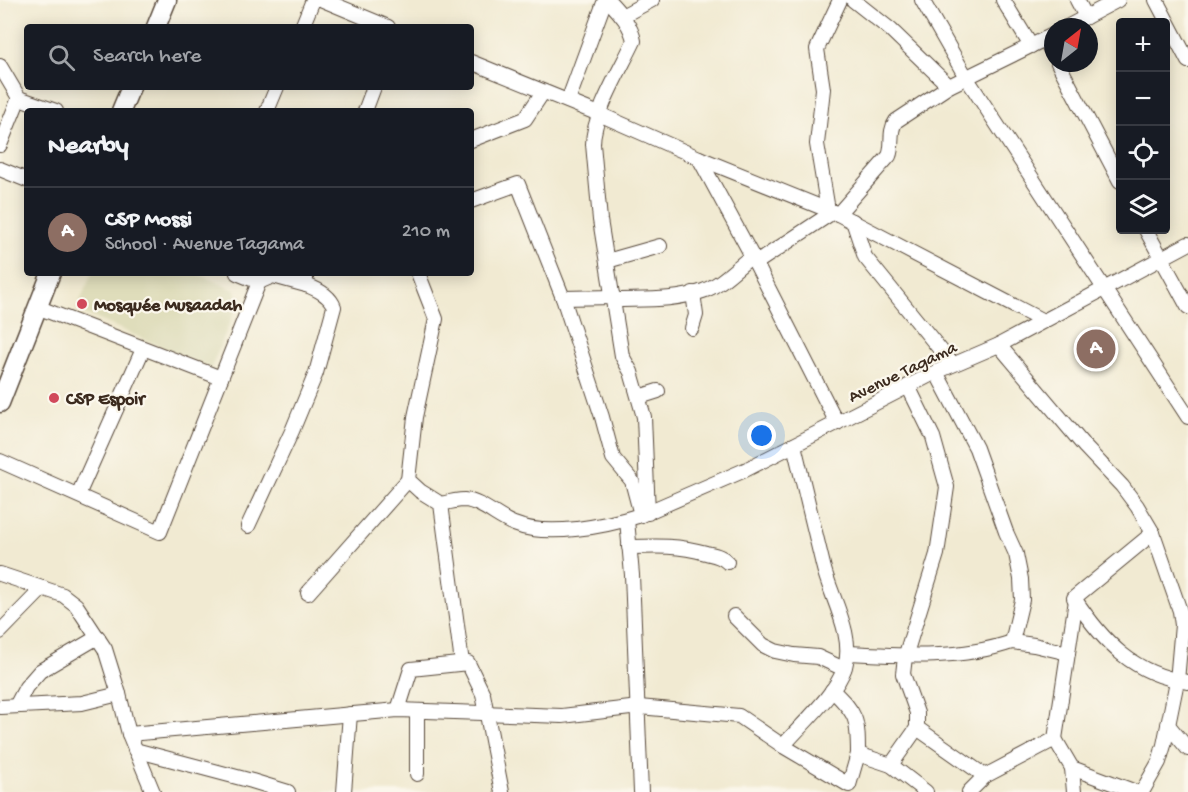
<!DOCTYPE html>
<meta charset="utf-8">
<style>
body{margin:0;font-family:"Gochi Hand",sans-serif;background:#20242c;color:#f1f3f6}
.controls{position:absolute;right:18px;top:18px;display:grid;overflow:hidden;border-radius:6px;box-shadow:0 3px 15px #0003}
.controls button{width:54px;height:54px;display:grid;place-items:center;padding:0;border:0;border-bottom:2px solid #363941;background:#171b24;color:#f1f3f6;font:30px sans-serif}
.compass{position:absolute;left:1044px;top:18px;width:54px;height:54px;border-radius:50%;background:#171b24;box-shadow:0 3px 15px #0003;rotate:31deg}
.you{position:absolute;left:762px;top:436px;width:21px;height:21px;margin:-15px;border:4px solid #fff;border-radius:50%;background:#1a73e8;box-shadow:0 0 0 9px #1a73e833}
.badge{display:grid;place-items:center;width:39px;height:39px;border-radius:50%;background:#0b8043;color:#fff;font-size:20px;font-weight:700}
.pin{position:absolute;translate:-50% -50%;border:3px solid #fff;box-shadow:0 2px 6px #0006}
.list{margin:0;padding:0;list-style:none}
h2{display:flex;justify-content:space-between;align-items:center;height:78px;margin:0;padding:0 24px;font-size:26px}
h2 small{font-size:20px;font-weight:400;color:#9ea1a6}
.list li{display:grid;grid-template-columns:39px 1fr auto;gap:18px;align-items:center;box-sizing:border-box;height:90px;padding:0 24px;border-top:2px solid #363941}
.list b{display:block;font-size:22px;white-space:nowrap}
.list p{margin:0;font-size:20px;white-space:nowrap;color:#9ea1a6}
.list em{font-size:20px;font-style:normal;color:#9ea1a6}
.icon{flex:none;width:33px;height:33px;fill:none;stroke:currentColor;stroke-width:2;stroke-linecap:round;stroke-linejoin:round}
.map{position:relative;flex:none;width:1188px;height:792px;overflow:hidden}
.search{position:absolute;background:#171b24;box-shadow:0 3px 15px #0003;left:24px;top:24px;width:450px;height:66px;display:flex;align-items:center;gap:15px;box-sizing:border-box;padding:0 21px;border-radius:6px;color:#9ea1a6;font-size:22px}
.panel{position:absolute;background:#171b24;box-shadow:0 3px 15px #0003;left:24px;top:108px;width:450px;height:168px;border-radius:6px}
.map>svg:first-child{display:block}
.built{fill:#dfddbb}
.lines{fill:none;stroke-linecap:round;stroke-linejoin:round}
.street-casing{stroke:#564739;stroke-width:16}
.secondary-casing{stroke:#564739;stroke-width:21}
.street{stroke:#fff;stroke-width:14}
.secondary{stroke:#fff;stroke-width:18}
.poi-dot{fill:#d1495b;stroke:#fbf7ec;stroke-width:2}
.labels{text-anchor:middle;stroke-width:4.5;stroke-linejoin:round;paint-order:stroke}
.poi-label{font-size:18px;font-weight:bold;fill:#3b2a1e;stroke:#fbf7ec;text-anchor:start}
.street-label{font-size:18px;fill:#3b2a1e;stroke:#fbf7ec}
</style>
<div class="map">
<svg width="1188" height="792" viewBox="0 0 1188 792">
<rect width="100%" height="100%" fill="#fbf7ec"/>
<filter id="ink" filterUnits="userSpaceOnUse"><feTurbulence type="fractalNoise" baseFrequency=".0167" numOctaves="2"/><feDisplacementMap in="SourceGraphic" scale="12" xChannelSelector="R" yChannelSelector="G"/><feConvolveMatrix kernelMatrix="1 2 1 2 8 2 1 2 1" color-interpolation-filters="sRGB"/></filter>
<filter id="wash" filterUnits="userSpaceOnUse"><feTurbulence type="fractalNoise" baseFrequency=".008" numOctaves="4" result="noise"/><feDisplacementMap in="SourceGraphic" scale="24" xChannelSelector="R" yChannelSelector="G"/><feGaussianBlur stdDeviation="1.35" result="paint"/><feColorMatrix in="noise" values="0 0 0 0 0 0 0 0 0 0 0 0 0 0 0 0 0 1.4 0 .05"/><feComposite in="paint" operator="in"/></filter>
<g filter="url(#wash)">
<rect width="100%" height="100%" fill="#f1ead2"/>
<path class="built" d="M92 273H195L235 290 238 303 211 368 76 310Z"/>
</g>
<g filter="url(#ink)">
<g class="lines">
<g class="street-casing">
<g id="street">
<path d="M323 0 388 27"/>
<path d="M608 0C619 12 631 24 634 41 621 69 593 114 593 144L600 220 622 356 631 372 644 417 648 513"/>
<path d="M853 0 891 30 949 86"/>
<path d="M922 0 966 77 1188 417"/>
<path d="M1003 0 1031 46"/>
<path d="M1077 0 1086 17"/>
<path d="M1156 0 1188 61"/>
<path d="M622 16 652 0"/>
<path d="M302 27 313 0"/>
<path d="M1067 27 1118 0"/>
<path d="M1045 39 1053 54"/>
<path d="M471 62 599 114 699 158 838 214 1043 321"/>
<path d="M1058 63 1120 181"/>
<path d="M0 66 19 98 56 111"/>
<path d="M568 101 605 0"/>
<path d="M267 111 277 87"/>
<path d="M365 111 374 87"/>
<path d="M471 140 525 119 543 92"/>
<path d="M0 145 19 98"/>
<path d="M699 158 752 256 837 423"/>
<path d="M0 169 27 180"/>
<path d="M471 201 518 184 563 298 602 417 613 458 632 481 641 515"/>
<path d="M828 210 817 144 823 89 817 49 840 0"/>
<path d="M838 214 889 156C894 145 888 132 896 121L949 86 1053 35"/>
<path d="M853 221 865 257 952 364"/>
<path d="M1146 230 1188 307"/>
<path d="M607 261 660 246"/>
<path d="M756 263 833 212"/>
<path d="M237 273 259 282 273 276 306 285V273"/>
<path d="M418 273 436 319 415 417 408 480 420 491 441 504 462 663"/>
<path d="M563 298 614 297"/>
<path d="M615 300C644 299 675 301 703 291 721 285 737 267 752 256"/>
<path d="M37 307 221 378"/>
<path d="M692 328 696 315 693 293"/>
<path d="M999 345 1085 447 1122 486 1137 506 1153 533 1180 611 1182 625 1177 681 1164 745 1159 762 1142 792"/>
<path d="M908 386 933 437 947 487 937 554 905 657 903 674 917 713V728L985 776 969 792"/>
<path d="M639 397 658 391"/>
<path d="M0 461 160 532 259 282"/>
<path d="M78 495 143 349"/>
<path d="M441 504C449 502 457 500 464 500 481 501 498 518 514 524 548 538 606 526 641 515L745 470 936 372 999 345 1188 244"/>
<path d="M627 520 632 575 641 792"/>
<path d="M248 526 292 431 316 373 334 307C330 295 317 289 306 285"/>
<path d="M1153 533 1074 598C1103 642 1134 675 1188 682"/>
<path d="M629 547C656 546 679 545 706 553 714 555 722 556 727 562"/>
<path d="M0 574 63 595 76 605 105 649 119 694 129 734 153 792"/>
<path d="M308 593 408 480"/>
<path d="M734 616 763 645 775 651 794 655 818 657 844 669"/>
<path d="M0 632 43 588"/>
<path d="M1012 642 1034 645 1068 653"/>
<path d="M848 653C902 656 960 660 1012 642L1022 600 1021 579 1016 554 1006 532 976 448 936 372"/>
<path d="M832 690C857 714 858 719 858 754"/>
<path d="M16 706 26 687 40 671 98 637"/>
<path d="M0 707 82 703 119 694"/>
<path d="M398 710 411 669 468 663 483 694 502 792"/>
<path d="M1168 725 1188 749"/>
<path d="M129 734 398 710 562 716 639 707 739 716 783 746 849 785 858 754 891 765 926 792"/>
<path d="M1055 739 1076 600"/>
<path d="M783 746C802 724 836 694 845 667 855 635 830 596 823 565 813 525 804 485 794 445"/>
<path d="M135 750 252 781 288 792"/>
<path d="M891 765 917 728"/>
<path d="M1072 768 1074 792"/>
<path d="M417 774V711"/>
<path d="M985 776 1055 739 1072 768 1136 792"/>
<path d="M344 792 350 714"/>
</g>
</g>
<g class="secondary-casing">
<g id="secondary">
<path d="M156 27 167 0"/>
<path d="M121 111 131 87"/>
<path d="M0 403 51 273"/>
</g>
</g>
<use href="#street" class="street"/>
<use href="#secondary" class="secondary"/>
</g>
</g>
<g class="poi-dot">
<circle cx="82" cy="304" r="6"/>
<circle cx="54" cy="398" r="6"/>
</g>
<g class="labels">
<g class="poi-label">
<text x="94" y="310">Mosquée Musaadah</text>
<text x="66" y="404">CSP Espoir</text>
</g>
<g class="street-label">
<text transform="translate(902 371) rotate(-26)" y="6">Avenue Tagama</text>
</g>
</g>
</svg>
<div class="controls">
<button>+</button>
<button>−</button>
<button><svg class="icon" aria-label="locate" viewBox="0 0 24 24"><circle cx="12" cy="12" r="6"/><path d="M12 2v4M12 18v4M2 12h4M18 12h4"/></svg></button>
<button><svg class="icon" aria-label="layers" viewBox="0 0 24 24"><path d="M12 4l9 5-9 5-9-5zM3 14l9 5 9-5"/></svg></button>
</div>
<svg class="compass" viewBox="-18 -18 36 36"><path d="M0-13l5 13h-10z" fill="#e53935"/><path d="M0 13l5-13h-10z" fill="#9ea1a6"/></svg>
<div class="you"></div>
<div class="pin badge" style="left:1096px;top:349px;background:#8d6e63">A</div>
<div class="search"><svg class="icon" aria-label="search" viewBox="0 0 24 24"><circle cx="10" cy="10" r="6"/><path d="M15 15l6 6"/></svg>Search here</div>
<section class="panel">
<h2>Nearby<small></small></h2>
<ul class="list">
<li><span class="badge" style="background:#8d6e63">A</span><div><b>CSP Mossi</b><p>School · Avenue Tagama</p></div><em>210 m</em></li>
</ul>
</section>
</div>
